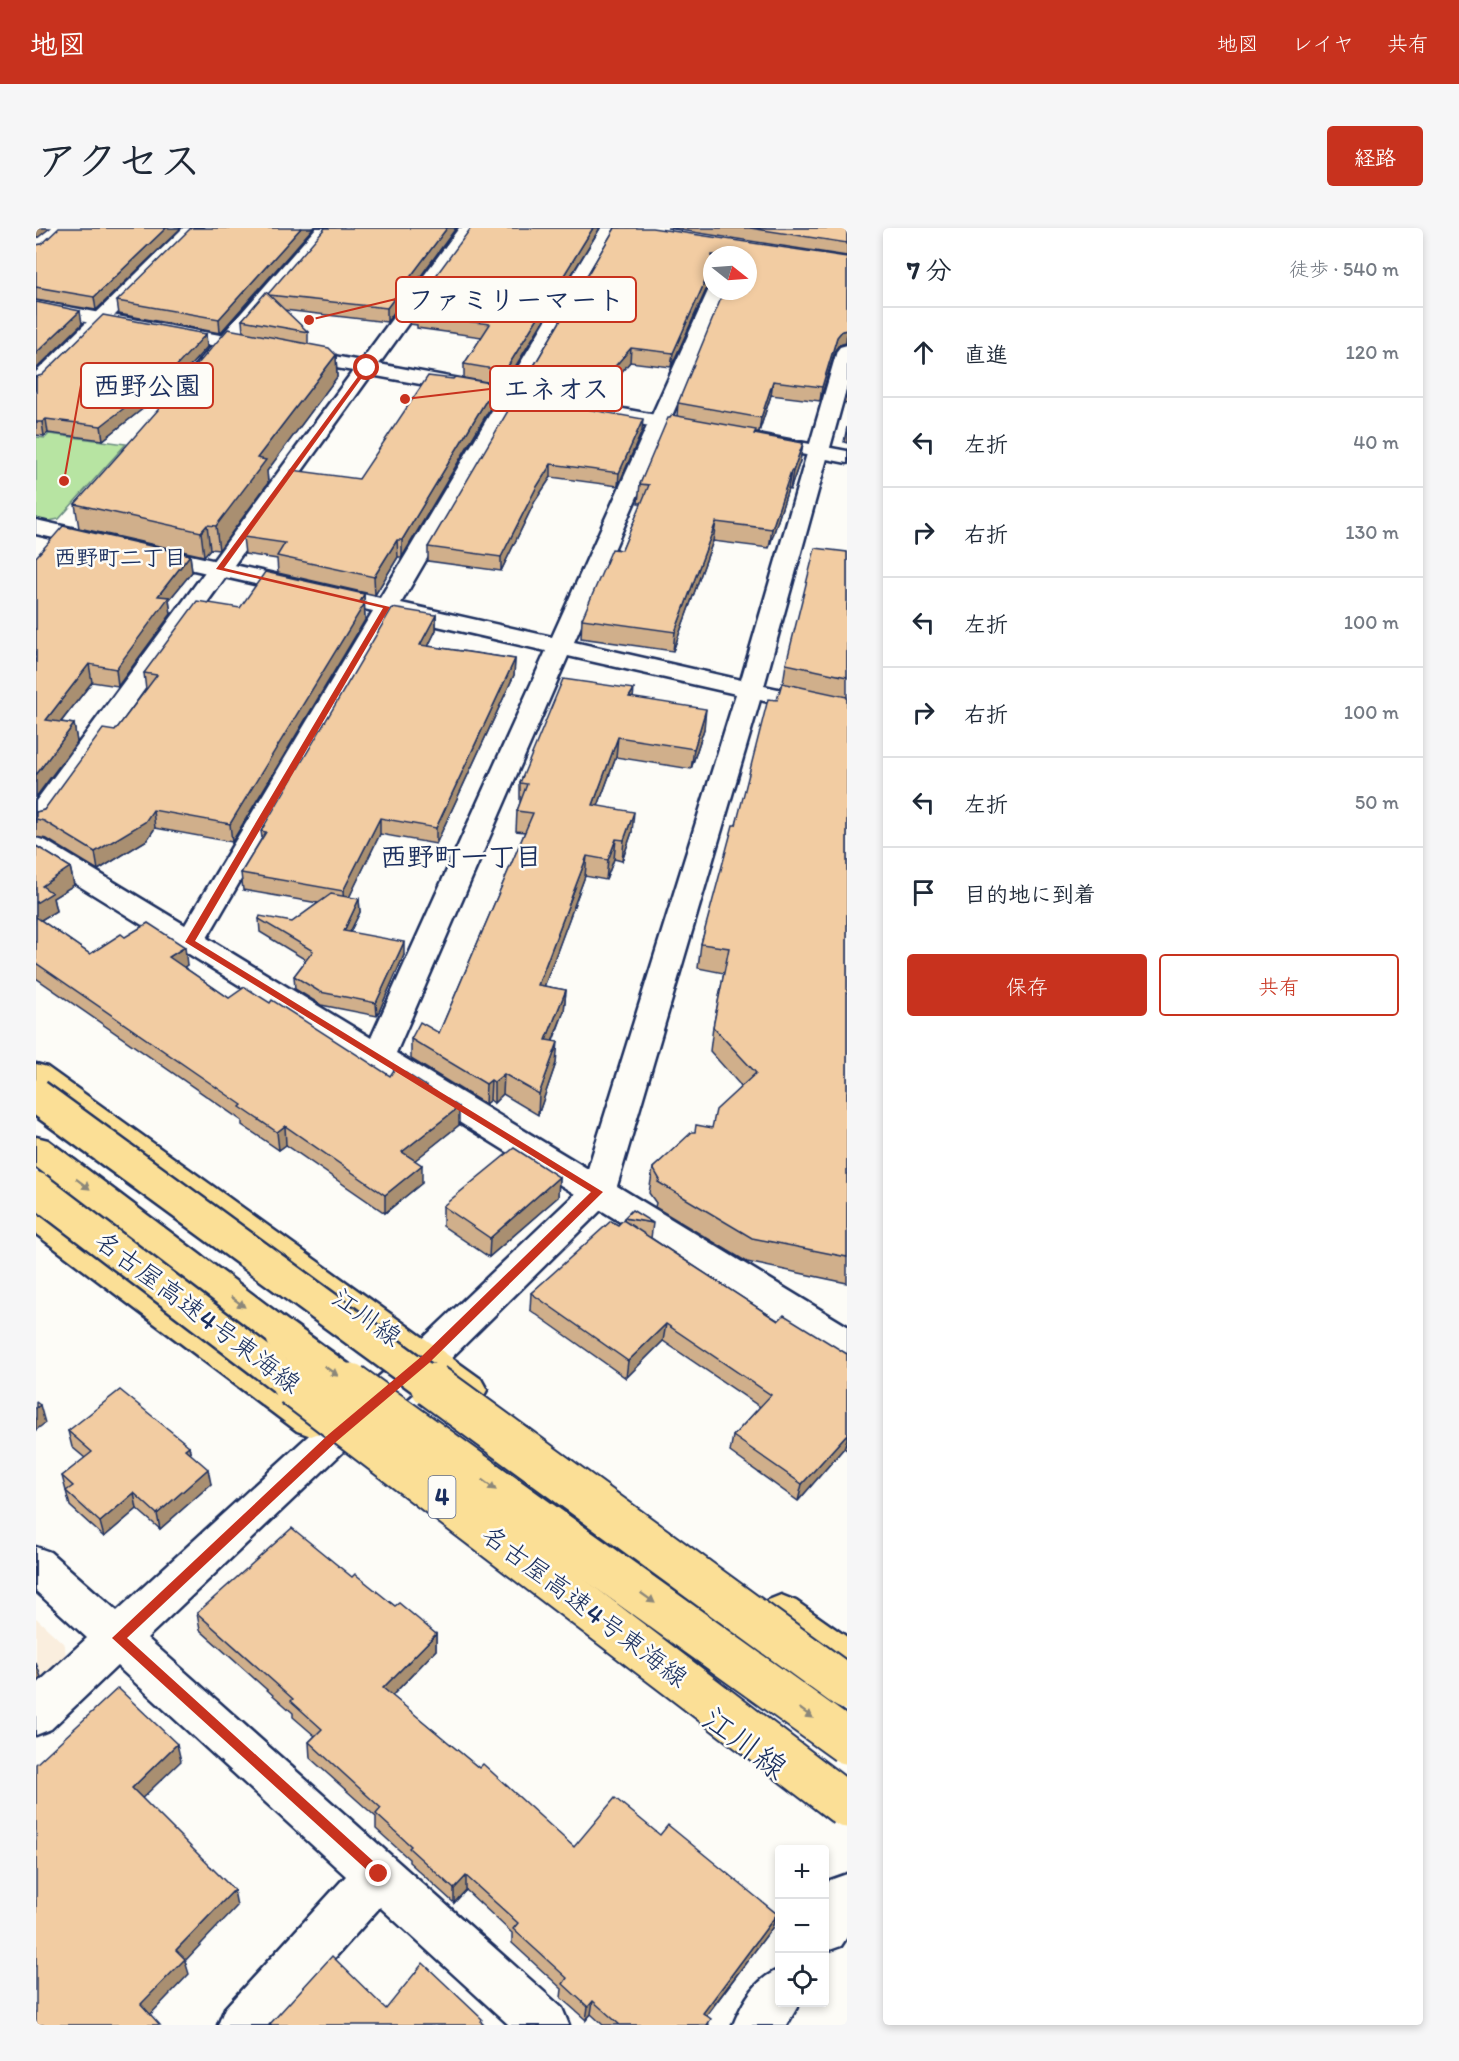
<!DOCTYPE html>
<html lang="ja">
<meta charset="utf-8">
<style>
body{margin:0;font-family:Itim,"Klee One",sans-serif;background:#f6f6f7;color:#1f2937}
.controls{position:absolute;right:18px;bottom:18px;display:grid;overflow:hidden;border-radius:6px;box-shadow:0 3px 9px #0003}
.controls button{width:54px;height:54px;display:grid;place-items:center;padding:0;border:0;border-bottom:2px solid #e0e1e3;background:#fff;color:#1f2937;font:30px sans-serif}
.compass{position:absolute;left:667px;top:18px;width:54px;height:54px;border-radius:50%;background:#fff;box-shadow:0 3px 9px #0003;rotate:107deg}
.stop{position:absolute;width:18px;height:18px;margin:-14px;border:4px solid #c8321e;border-radius:50%;background:#fff}
.stop.end{background:#c8321e;border-color:#fff;box-shadow:0 2px 6px #0008}
.list{margin:0;padding:0;list-style:none}
h2{display:flex;justify-content:space-between;align-items:center;height:78px;margin:0;padding:0 24px;font-size:26px}
h2 small{font-size:20px;font-weight:400;color:#747a83}
.list li{display:grid;grid-template-columns:39px 1fr auto;gap:18px;align-items:center;box-sizing:border-box;height:90px;padding:0 24px;border-top:2px solid #e0e1e3}
.list b{display:block;font-size:22px;white-space:nowrap}
.list em{font-size:20px;font-style:normal;color:#747a83}
.actions{display:flex;gap:12px;padding:18px 24px}
.actions a{flex:1;padding:14px 0;border:2px solid #c8321e;border-radius:6px;text-align:center;font-size:21px;color:#c8321e}
.actions .main{background:#c8321e;color:#fff}
.icon{flex:none;width:33px;height:33px;fill:none;stroke:currentColor;stroke-width:2;stroke-linecap:round;stroke-linejoin:round}
.map{position:relative;flex:none;width:811px;height:1797px;overflow:hidden;border-radius:6px}
header{display:flex;align-items:center;gap:36px;box-sizing:border-box;height:84px;padding:0 30px;background:#c8321e;color:#fff}
header strong{font-size:28px}
nav{display:flex;gap:33px;margin-inline-start:auto;font-size:21px}
.intro{display:flex;align-items:center;justify-content:space-between;box-sizing:border-box;height:144px;padding:0 36px}
h1{margin:0;font-size:42px}
.button{padding:15px 27px;border-radius:6px;background:#c8321e;color:#fff;font-size:21px;font-weight:700}
main{display:flex;gap:36px;padding:0 36px}
aside{flex:1;background:#fff;border-radius:6px;box-shadow:0 3px 9px #0003}
.map>svg:first-child{display:block}
.built{fill:#faeede}
.green{fill:#b7e4a2;stroke:#698a80;stroke-width:1.5}
.lines{fill:none;stroke-linecap:round;stroke-linejoin:round}
.minor-casing{stroke:#1b2f5e;stroke-width:5}
.tertiary-casing{stroke:#1b2f5e;stroke-width:5}
.primary-casing{stroke:#1b2f5e;stroke-width:5}
.motorway-casing{stroke:#1b2f5e;stroke-width:5}
.minor{fill:#fdfcf7;fill-rule:evenodd}
.tertiary{fill:#fdfcf7;fill-rule:evenodd}
.primary{fill:#fbdf96;fill-rule:evenodd}
.motorway{fill:#fbdf96;fill-rule:evenodd}
.motorway-bridge-far1-casing{stroke:#1b2f5e;stroke-width:38;stroke-linecap:butt}
.motorway-bridge-casing{stroke:#1b2f5e;stroke-width:47;stroke-linecap:butt}
.motorway-bridge-far1{stroke:#fbdf96;stroke-width:33}
.motorway-bridge{stroke:#fbdf96;stroke-width:43}
.wall{fill:#d0af8b;stroke:#1b2f5e;stroke-width:1.5}
.shaded-wall{fill:#a98f71;stroke:#1b2f5e;stroke-width:1.5}
.building{fill:#f2cca2;stroke:#1b2f5e;stroke-width:1.5}
.oneway{fill:#8b877a}
.route{fill:#c8321e}
.labels{text-anchor:middle;stroke-width:5;stroke-linejoin:round;paint-order:stroke}
.far-neighbourhood-label{font-size:22px;font-weight:bold;fill:#1b2f5e;stroke:#fdfcf7}
.shield{fill:#fdfcf7;stroke:#5f6c8c;stroke-width:1.5}
.shield-label{font-size:24px;font-weight:bold;fill:#1b2f5e}
.street-label{font-size:26px;fill:#1b2f5e;stroke:#fdfcf7}
.neighbourhood-label{font-size:27px;font-weight:bold;fill:#1b2f5e;stroke:#fdfcf7}
.near-street-label{font-size:32px;fill:#1b2f5e;stroke:#fdfcf7}
.leader{fill:none;stroke:#c8321e;stroke-width:2}
.callout-dot{fill:#c8321e;stroke:#fdfcf7;stroke-width:2}
.callout{fill:#fdfcf7;stroke:#c8321e;stroke-width:2}
.callout-label{font-size:27px;text-anchor:middle;font-weight:bold;fill:#1b2f5e}
</style>
<header>
<strong>地図</strong>
<nav><a>地図</a><a>レイヤ</a><a>共有</a></nav>
</header>
<div class="intro"><h1>アクセス</h1><a class="button">経路</a></div>
<main>
<div class="map">
<svg width="811" height="1797" viewBox="0 0 811 1797">
<rect width="100%" height="100%" fill="#fdfcf7"/>
<filter id="ink" filterUnits="userSpaceOnUse"><feTurbulence type="fractalNoise" baseFrequency=".0167" numOctaves="2"/><feDisplacementMap in="SourceGraphic" scale="12" xChannelSelector="R" yChannelSelector="G"/><feConvolveMatrix kernelMatrix="1 2 1 2 8 2 1 2 1" color-interpolation-filters="sRGB"/></filter>
<g filter="url(#ink)">
<path class="built" d="M0 1390 29 1417 30 1435 0 1463Z"/>
<path class="green" d="M13 206 90 216 23 291 12 293 0 291V209L9 210Z"/>
<g class="lines">
<g class="minor-casing">
<g id="minor">
<path d="M147 0H166L7 159 0 161V144Z"/>
<path d="M280 0H298L177 141H163L160 137 163 133Z"/>
<path d="M565 0H583L365 375 516 409 672 63 676 59V63H690L538 414 705 452 801 123 804 119 811 117V158L728 458 811 476V492L724 472 581 958 811 1098V1131L798 1126 565 982 402 1143 311 1220 111 1410 526 1780 533 1797H473L344 1679 239 1797H182L189 1780 310 1648 81 1438 15 1501 0 1507V1457L51 1410 0 1363V1319L14 1324 81 1383 283 1198 376 1121 539 966 0 631V610L10 613 149 697 337 383 0 306V292L344 370ZM358 388 510 423 335 810 171 710ZM532 428 700 466 552 941 360 825Z"/>
<path d="M811 1646V1709L805 1718 788 1724V1661L794 1652Z"/>
<path d="M744 1741V1774H764L751 1797H697C707 1773 719 1751 744 1741Z"/>
</g>
</g>
<g class="tertiary-casing">
<g id="tertiary">
<path d="M423 0H441L343 136 674 197 681 199 684 203 681 207 674 209 335 147 10 598 0 600V573L317 143 0 85V73L325 133Z"/>
<path d="M721 206 811 223V235L714 216 711 212 714 208Z"/>
</g>
</g>
<g class="primary-casing">
<g id="primary">
<path d="M0 836 11 839 445 1151 451 1162 445 1173 432 1177 419 1173 0 863Z"/>
<path d="M0 975 12 979 289 1181 294 1192 289 1203 275 1208 261 1203 0 1006Z"/>
<path d="M745 1367 760 1373 811 1409V1453L796 1447 730 1399 724 1386 730 1373Z"/>
</g>
</g>
<g class="motorway-casing">
<path id="motorway" d="M0 909 12 912 260 1099 265 1109 260 1119 247 1124 234 1119 0 939Z"/>
</g>
<use href="#minor" class="minor"/>
<use href="#tertiary" class="tertiary"/>
<use href="#primary" class="primary"/>
<use href="#motorway" class="motorway"/>
<g class="motorway-bridge-far1-casing">
<g id="motorway-bridge-far1">
<path d="M0 868 398 1159"/>
<path d="M0 961 260 1159"/>
<path d="M247 1109 316 1159"/>
</g>
</g>
<g class="motorway-bridge-casing">
<g id="motorway-bridge">
<path d="M258 1157 811 1578"/>
<path d="M314 1157 811 1514"/>
<path d="M396 1157 811 1460"/>
</g>
</g>
<use href="#motorway-bridge-far1" class="motorway-bridge-far1"/>
<use href="#motorway-bridge" class="motorway-bridge"/>
</g>
<g class="wall">
<path d="M145 0 60 82 0 72V17Z"/>
<path d="M277 0 184 105 83 86 81 73Z"/>
<path d="M420 0 351 94 248 82 272 104V116L300 127 301 149 231 243 232 255 183 322 174 321 168 328 43 300 39 276 207 104 206 92 232 66Z"/>
<path d="M564 0 468 157 428 150V136L446 109 381 100V97L374 96V83Z"/>
<path d="M579 0 811 29V115L803 117 799 122 784 173 735 167 723 204H720L719 206 767 215 764 233 754 262 752 261 733 320 677 313 637 423 545 410 546 391 586 322 606 275H602L604 256 634 190 641 188 642 175 712 63 676 27V57L670 62 635 139 594 134 560 174 492 161V148Z"/>
<path d="M631 0H811V28Z"/>
<path d="M170 106 171 119 137 157 67 212 12 205 8 208 0 207V149Z"/>
<path d="M460 156 459 172 366 329H362L339 367 242 345 241 331 209 326 207 309 323 251Z"/>
<path d="M811 161V176L808 175Z"/>
<path d="M548 176V180L606 203 582 258 515 249 499 273 465 343 392 333V319Z"/>
<path d="M811 199V215L808 214Z"/>
<path d="M811 324V1055L711 1034 619 979 620 975 613 965 617 940 659 904 676 900 705 858 674 823 677 799 688 745 662 740 665 716 700 597 747 455 750 436Z"/>
<path d="M154 327 156 344 133 372 135 386 82 458 56 454 25 494 38 496 41 514 0 569V329Z"/>
<path d="M328 366 329 392 196 614 119 600 111 612 62 642 11 611 0 609V584L8 582 79 503 110 462 108 445 204 380Z"/>
<path d="M400 387V402L392 418 479 431 478 447 400 616 344 606 313 669 323 671 324 684 314 704 368 727 341 788 285 777 259 761 258 748 270 732 224 704 223 691 256 694 282 675 207 662 205 645 226 610 225 603Z"/>
<path d="M597 470 668 501 655 541 580 529 562 578 596 604 586 633 578 631 570 652 549 648 508 758 530 762 528 783 517 813 520 835 502 887 467 866 458 875 454 872 449 876 375 831V811L403 805 489 604 480 603 481 583 484 575V555Z"/>
<path d="M0 618 34 639 38 657 17 670 20 683 5 692 54 726 89 709 151 737 148 739 193 770 423 897 379 932 386 955 349 985 250 917 243 922 206 897V893L0 750Z"/>
<path d="M523 949 522 969 453 1029 407 998V978Z"/>
<path d="M588 990 617 995 615 1010 742 1093 811 1126V1222L808 1220 762 1273 694 1224 697 1208 724 1179 627 1113 590 1150 494 1082 495 1065 582 997 587 992Z"/>
<path d="M32 1203 153 1218 154 1226 175 1256 124 1301 101 1281 68 1309 34 1278 26 1248 49 1230 36 1219Z"/>
<path d="M316 1349 400 1406V1422L356 1468 538 1619 624 1607 741 1686 736 1700 671 1787 673 1797H567L555 1786 550 1792 525 1770 526 1761 476 1715V1705L430 1662 418 1675 373 1634V1631L340 1601V1589L274 1530 273 1514 279 1508 257 1489V1485L164 1402 161 1385Z"/>
</g>
<g class="shaded-wall">
<path d="M0 0H14L0 11Z"/>
<path d="M130 0H145L60 82 58 69Z"/>
<path d="M265 0H277L184 105 183 91Z"/>
<path d="M411 0H420L351 94V80Z"/>
<path d="M557 0H564L468 157 469 143Z"/>
<path d="M676 45V57L670 62 635 139 637 125 671 49Z"/>
<path d="M44 83 46 96 0 141V125Z"/>
<path d="M811 102 810 115 803 117 799 122 784 173 786 159 801 109 806 103Z"/>
<path d="M170 106 171 119 137 157 67 212 65 198Z"/>
<path d="M595 120 594 134 560 174V160Z"/>
<path d="M300 127 301 149 231 243 232 255 183 322 180 298 221 230Z"/>
<path d="M737 153 735 167 723 204 725 190Z"/>
<path d="M460 156 459 172 366 329V312Z"/>
<path d="M10 191 12 205 8 208 6 194Z"/>
<path d="M607 191 606 203 582 258 583 245Z"/>
<path d="M767 215 764 233 754 262 757 243Z"/>
<path d="M515 236V249L499 273 465 343V329L500 260Z"/>
<path d="M755 243 752 261 733 320 736 301Z"/>
<path d="M680 294 677 313 637 423 639 404Z"/>
<path d="M171 297 174 321 168 328 165 304Z"/>
<path d="M361 312 362 329 339 367 338 349Z"/>
<path d="M154 327 156 344 133 372 135 386 82 458 80 441 122 368Z"/>
<path d="M328 366 329 392 196 614 194 596Z"/>
<path d="M400 387V402L385 433 384 417Z"/>
<path d="M479 431 478 447 400 616V600Z"/>
<path d="M53 436 56 454 13 509 10 492Z"/>
<path d="M598 461 596 481 593 469Z"/>
<path d="M670 481 668 501 655 541 658 521Z"/>
<path d="M38 496 41 514 0 569V547Z"/>
<path d="M582 509 580 529 555 597 557 577Z"/>
<path d="M117 582 119 600 111 612 62 642 59 624Z"/>
<path d="M598 584 596 604 586 633 588 612Z"/>
<path d="M344 590V606L308 680 307 663Z"/>
<path d="M580 611 578 631 570 652 572 632Z"/>
<path d="M551 628 549 648 501 778 502 757Z"/>
<path d="M34 639 38 657 17 670 20 683 0 695V675L6 658Z"/>
<path d="M323 671 324 684 308 716V703Z"/>
<path d="M368 714V727L341 788 340 775Z"/>
<path d="M149 719 151 737 136 748 133 729Z"/>
<path d="M530 762 528 783 509 832 510 812Z"/>
<path d="M522 814 520 835 502 887 503 866Z"/>
<path d="M468 846 467 866 458 875V854Z"/>
<path d="M455 852 454 872 449 876 450 856Z"/>
<path d="M423 879V897L367 942 366 924Z"/>
<path d="M249 898 250 917 243 922 241 904Z"/>
<path d="M386 937V955L349 985V967Z"/>
<path d="M523 949 522 969 453 1029 454 1010Z"/>
<path d="M630 1096 627 1113 590 1150 592 1133Z"/>
<path d="M4 1177 9 1195 0 1202V1180Z"/>
<path d="M811 1206V1211L808 1220 762 1273 766 1256Z"/>
<path d="M153 1218 156 1233 149 1221Z"/>
<path d="M172 1241 175 1256 124 1301 121 1286Z"/>
<path d="M98 1265 101 1281 68 1309 64 1294Z"/>
<path d="M400 1406V1422L348 1476 347 1460Z"/>
<path d="M0 1435 5 1449 0 1456Z"/>
<path d="M141 1516 145 1533 100 1576 96 1560Z"/>
<path d="M430 1648V1662L418 1675V1661Z"/>
<path d="M198 1662 201 1678 149 1733 153 1746 110 1791 105 1776 140 1722Z"/>
<path d="M741 1686 736 1700 663 1797 667 1785Z"/>
<path d="M557 1773 555 1786 550 1792 552 1779Z"/>
</g>
<g class="building">
<path d="M23 0H130L58 69 0 59V17L6 16Z"/>
<path d="M155 0H265L183 91 81 73Z"/>
<path d="M289 0H411L351 80 233 67 232 66Z"/>
<path d="M435 0H557L469 143 428 136 454 96 381 87 383 84 374 83Z"/>
<path d="M579 0H616L811 29V102L806 103 801 109 786 159 737 153 725 190 642 175 688 63H712V27H676V45L671 49 637 125 595 120 560 160 492 148Z"/>
<path d="M714 0H811V15Z"/>
<path d="M230 64 272 104 206 92Z"/>
<path d="M0 74 44 83 0 125Z"/>
<path d="M67 87 170 106 136 143 65 198 10 191 6 194H0V149L6 147Z"/>
<path d="M192 101 293 120 300 127 221 230 230 232 180 298 171 297 165 304 39 276 129 174Z"/>
<path d="M392 148 417 151 419 149 460 156 366 312H361L338 349 241 328 249 315 207 309 256 242 323 251Z"/>
<path d="M483 164 548 176 545 180 607 191 583 245 515 236 500 260 465 329 392 319Z"/>
<path d="M636 187 720 202 718 206 767 215 757 243H755L736 301 680 294 639 404 546 391 576 321 586 322 613 257 604 256 632 190H634Z"/>
<path d="M27 298 154 327 122 368 133 369 80 441 53 436 10 492 38 496 0 547V329Z"/>
<path d="M779 320 811 324V449L750 436Z"/>
<path d="M229 344 328 366 324 374 329 375 194 596 117 582 109 594 59 624 8 593 0 591V584L8 582 67 501 79 503 121 447 108 445 161 373 204 380Z"/>
<path d="M356 380 400 387 384 417 479 431 400 600 344 590 307 663 205 645 230 604 225 603Z"/>
<path d="M527 451 598 461 593 469 670 481 658 521 582 509 557 577 598 584 588 612 580 611 572 632 551 628 502 757 530 762 510 812 522 814 503 866 468 846 458 854 455 852 450 856 375 811 384 794 403 805 497 585 481 583 491 556 484 555Z"/>
<path d="M746 455 811 469V1029L716 1010 622 954 624 952 617 940 656 904H659L660 897 676 900 680 882 720 845 677 799 693 720 665 716 697 597H700L732 471 741 472Z"/>
<path d="M0 618 34 639 6 658 16 665 0 675Z"/>
<path d="M295 666 323 671 308 703 368 714 340 775 284 764 258 748 277 723 223 691 224 688 256 694Z"/>
<path d="M0 689 54 726 85 706 89 709 112 695 149 719 133 729 193 770 209 759 234 775 236 772 354 848 360 839 423 879 366 924 386 937 349 967 249 898 241 904 204 879 206 877 0 735Z"/>
<path d="M478 920 523 949 454 1010 407 978Z"/>
<path d="M596 982 617 995 588 990Z"/>
<path d="M587 992 742 1093 748 1087 811 1126V1206L766 1256 697 1208 735 1167 630 1096 592 1133 495 1065 575 993 582 997Z"/>
<path d="M84 1162 153 1218 149 1221 172 1241 121 1286 98 1265 64 1294 30 1263 37 1258 26 1248 56 1224 32 1203Z"/>
<path d="M0 1174 4 1177 0 1180Z"/>
<path d="M256 1300 316 1349 319 1346 359 1378 363 1375 400 1406 347 1460 443 1540 447 1536 538 1619 579 1570 624 1607 632 1597 741 1686 667 1785 675 1791 671 1797H584L557 1773 552 1779 527 1756 531 1750 477 1701 482 1695 430 1648 418 1661 373 1620 375 1618 340 1586 345 1580 273 1514 286 1501 255 1473 257 1471 161 1385Z"/>
<path d="M82 1460 141 1516 96 1560 198 1662 140 1722 149 1731 105 1776 124 1797H0V1536Z"/>
<path d="M296 1728 350 1781 387 1735 446 1791 445 1794 448 1797H233Z"/>
</g>
<defs><path id="oneway-solid" d="M-6-.8H1V-3.2L6.5 0L1 3.2V.8H-6Z" transform="scale(1.5)"/></defs>
<g class="oneway">
<use href="#oneway-solid" transform="translate(47 956) rotate(37)"/>
<use href="#oneway-solid" transform="translate(202 1074) rotate(37)"/>
<use href="#oneway-solid" transform="translate(295 1143) rotate(36)"/>
<use href="#oneway-solid" transform="translate(453 1257) rotate(36)"/>
<use href="#oneway-solid" transform="translate(612 1370) rotate(36)"/>
<use href="#oneway-solid" transform="translate(770 1485) rotate(36)"/>
</g>
</g>
<path class="route" d="M329 139 333 140 188 340 354 379 159 713 567 964 393 1135 301 1213 91 1410 347 1642 349 1646 347 1651 343 1653 76 1410 293 1206 386 1128 555 964 149 714 347 380 180 341Z"/>
<g class="labels">
<g class="far-neighbourhood-label">
<text x="84" y="337">西野町二丁目</text>
</g>
<rect class="shield" x="392.5" y="1248" width="27" height="42" rx="4.5"/>
<g class="shield-label">
<text x="406" y="1277">4</text>
</g>
<g class="street-label">
<text transform="translate(162 1084) rotate(37)" y="9">名古屋高速4号東海線</text>
<text transform="translate(331 1089) rotate(36)" y="9">江川線</text>
<text transform="translate(549 1378) rotate(37)" y="9">名古屋高速4号東海線</text>
</g>
<g class="neighbourhood-label">
<text x="425" y="638">西野町一丁目</text>
</g>
<g class="near-street-label">
<text transform="translate(709 1515) rotate(37)" y="11">江川線</text>
</g>
</g>
<path class="leader" d="M273 92L360 71M28 253L45 157M369 171L454 161"/>
<g class="callout-dot">
<circle cx="273" cy="92" r="6"/>
<circle cx="28" cy="253" r="6"/>
<circle cx="369" cy="171" r="6"/>
</g>
<g class="callout">
<rect x="360" y="49" width="240" height="45" rx="6"/>
<rect x="45" y="135" width="132" height="45" rx="6"/>
<rect x="454" y="138" width="132" height="45" rx="6"/>
</g>
<g class="callout-label">
<text x="480" y="81">ファミリーマート</text>
<text x="111" y="167">西野公園</text>
<text x="520" y="170">エネオス</text>
</g>
</svg>
<div class="controls">
<button>+</button>
<button>−</button>
<button><svg class="icon" aria-label="locate" viewBox="0 0 24 24"><circle cx="12" cy="12" r="6"/><path d="M12 2v4M12 18v4M2 12h4M18 12h4"/></svg></button>
</div>
<svg class="compass" viewBox="-18 -18 36 36"><path d="M0-13l5 13h-10z" fill="#e53935"/><path d="M0 13l5-13h-10z" fill="#747a83"/></svg>
<div class="stop" style="left:331px;top:140px"></div>
<div class="stop end" style="left:343px;top:1646px"></div>
</div>
<aside>
<h2>7 分<small>徒歩 · 540 m</small></h2>
<ul class="list">
<li><svg class="icon" aria-label="ahead" viewBox="0 0 24 24"><path d="M12 20V5M6 11l6-6 6 6"/></svg><div><b>直進</b></div><em>120 m</em></li>
<li><svg class="icon" aria-label="left" viewBox="0 0 24 24"><path d="M17 20v-9H6M10 6l-5 5 5 5"/></svg><div><b>左折</b></div><em>40 m</em></li>
<li><svg class="icon" aria-label="right" viewBox="0 0 24 24"><path d="M7 20v-9h11M14 6l5 5-5 5"/></svg><div><b>右折</b></div><em>130 m</em></li>
<li><svg class="icon" aria-label="left" viewBox="0 0 24 24"><path d="M17 20v-9H6M10 6l-5 5 5 5"/></svg><div><b>左折</b></div><em>100 m</em></li>
<li><svg class="icon" aria-label="right" viewBox="0 0 24 24"><path d="M7 20v-9h11M14 6l5 5-5 5"/></svg><div><b>右折</b></div><em>100 m</em></li>
<li><svg class="icon" aria-label="left" viewBox="0 0 24 24"><path d="M17 20v-9H6M10 6l-5 5 5 5"/></svg><div><b>左折</b></div><em>50 m</em></li>
<li><svg class="icon" aria-label="arrive" viewBox="0 0 24 24"><path d="M6 21V4h12l-3 4 3 4H6"/></svg><div><b>目的地に到着</b></div></li>
</ul>
<div class="actions"><a class="main">保存</a><a>共有</a></div>
</aside>
</main>
